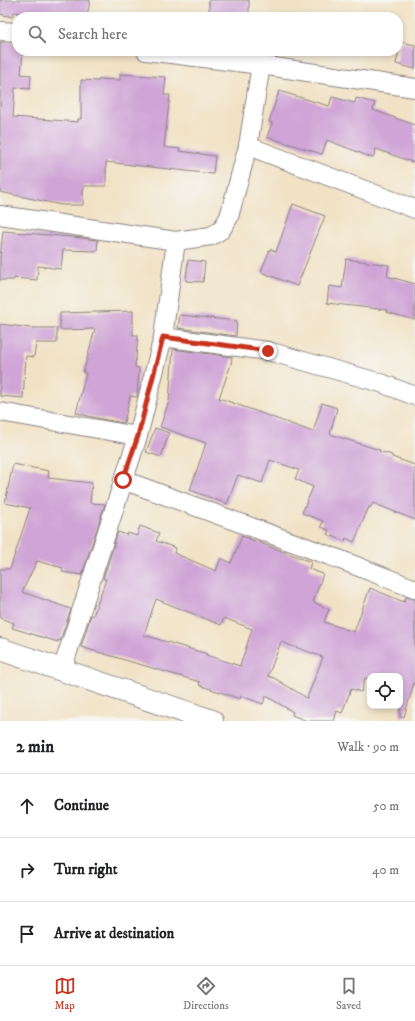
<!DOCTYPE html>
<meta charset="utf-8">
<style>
body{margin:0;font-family:"IM FELL DW Pica",serif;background:#f2f2f2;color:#202124}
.controls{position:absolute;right:12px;bottom:12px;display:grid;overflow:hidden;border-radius:8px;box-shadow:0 2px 6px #0003}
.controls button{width:36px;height:36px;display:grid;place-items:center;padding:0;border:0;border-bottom:1px solid #e0e0e0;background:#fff;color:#202124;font:20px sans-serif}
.stop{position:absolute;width:12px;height:12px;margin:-9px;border:3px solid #c8321e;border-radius:50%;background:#fff}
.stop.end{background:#c8321e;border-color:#fff;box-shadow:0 1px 4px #0008}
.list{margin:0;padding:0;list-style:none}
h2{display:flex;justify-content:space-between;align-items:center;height:52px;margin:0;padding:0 16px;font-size:17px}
h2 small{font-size:13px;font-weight:400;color:#757577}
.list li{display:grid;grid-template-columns:26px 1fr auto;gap:12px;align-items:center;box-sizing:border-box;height:64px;padding:0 16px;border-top:1px solid #e0e0e0}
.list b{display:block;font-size:15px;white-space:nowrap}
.list em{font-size:13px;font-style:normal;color:#757577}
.icon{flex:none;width:22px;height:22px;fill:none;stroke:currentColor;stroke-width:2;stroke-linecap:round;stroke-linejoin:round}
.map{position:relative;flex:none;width:415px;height:721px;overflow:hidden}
.search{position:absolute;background:#fff;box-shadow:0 2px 6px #0003;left:12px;right:12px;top:12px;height:44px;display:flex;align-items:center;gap:10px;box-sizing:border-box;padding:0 14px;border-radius:16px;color:#757577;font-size:15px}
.sheet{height:244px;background:#fff}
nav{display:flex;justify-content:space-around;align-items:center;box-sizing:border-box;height:56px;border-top:1px solid #e0e0e0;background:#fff;font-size:11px;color:#757577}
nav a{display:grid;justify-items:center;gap:2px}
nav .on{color:#c8321e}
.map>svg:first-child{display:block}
.building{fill:#cfa4d6;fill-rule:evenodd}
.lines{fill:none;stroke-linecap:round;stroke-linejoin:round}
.minor-casing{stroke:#8a8280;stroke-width:20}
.tertiary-casing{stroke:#8a8280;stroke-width:24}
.minor{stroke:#fff;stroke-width:18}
.tertiary{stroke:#fff;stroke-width:22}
.route{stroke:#c8321e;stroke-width:5}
</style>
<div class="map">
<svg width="415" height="721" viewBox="0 0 415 721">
<rect width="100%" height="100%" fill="#f6f6f2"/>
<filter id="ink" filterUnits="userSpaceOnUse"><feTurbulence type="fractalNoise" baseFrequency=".025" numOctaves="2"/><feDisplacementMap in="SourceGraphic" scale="8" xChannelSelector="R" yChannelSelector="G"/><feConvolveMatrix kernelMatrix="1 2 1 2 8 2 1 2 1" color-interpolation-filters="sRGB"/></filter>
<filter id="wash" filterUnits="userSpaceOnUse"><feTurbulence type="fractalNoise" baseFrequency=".012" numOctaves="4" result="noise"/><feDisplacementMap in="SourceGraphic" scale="16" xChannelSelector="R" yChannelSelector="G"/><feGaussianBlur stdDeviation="0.9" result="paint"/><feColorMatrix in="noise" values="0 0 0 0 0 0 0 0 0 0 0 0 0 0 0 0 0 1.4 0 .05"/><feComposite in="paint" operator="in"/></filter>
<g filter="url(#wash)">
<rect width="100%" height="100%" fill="#f1e2c5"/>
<g id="blocks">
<g class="building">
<path d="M0 0H90L87 17H41L14 12 12 17 0 14Z"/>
<rect x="209" y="0" width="40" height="17"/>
<path d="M0 42H17V51H23L21 74 31 75 30 89 15 88 13 117 78 122V119H81V80L99 81V79L120 80V74L166 77 164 95H170L164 147 180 149 179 151 215 156 213 174 106 162V186H84V189H83V205H62L0 192Z"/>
<path d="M401 42 415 45V69L396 64Z"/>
<path d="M279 91 329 106 332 97 355 103 356 98 375 103 373 110 415 125V163L376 149 373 158 327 140 322 154 267 137 272 123 269 122Z"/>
<path d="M293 204 325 216 297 286 261 272 270 249 276 252Z"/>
<path d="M3 231 82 238 98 240 97 251 63 250 61 269 38 266 37 280 14 278V280H0V257Z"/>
<path d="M346 259 389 265 387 276 415 284V320L386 312 387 310 327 303 329 286 342 288Z"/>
<path d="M188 260 205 262 203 282 186 281Z"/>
<path d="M133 311V335H138L135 367 139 368 137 397 130 396 124 423 97 418 76 413 86 373H83L95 329 60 330V313Z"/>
<path d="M180 315 237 321 236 336 178 328Z"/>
<path d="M0 324 31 328H57V343H36L34 357 26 356 23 398 0 396Z"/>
<path d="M173 349 232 357 231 364 219 398 258 412 313 432 322 403 337 408 330 434 370 447 380 450 379 451 392 455V457L415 465V520L373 503 371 507H369L354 542 346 538 345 541 327 534 329 530 321 527 323 521 302 513 313 487 295 479 299 470 270 460 262 483 238 475 227 504 190 490 206 443 160 427 169 401Z"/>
<path d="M155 428 169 433 161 457 146 452Z"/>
<path d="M13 464 49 471 48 478 92 483 90 503 105 504 82 575 62 572 63 568 37 561 22 592 71 609 60 641 58 640V642L12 628 14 623 0 618V569H10L30 508 5 503Z"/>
<path d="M140 526 159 533 156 541 176 548 174 553 216 571 221 558 231 563 242 536 311 562 309 569 323 574 313 602 329 609 324 622 354 632 370 588 404 602 406 597 415 599V680L404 717H400V676H370V680L365 678 361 692 351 689 342 713 337 711 334 721H307L292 715 293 712 266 696 263 704 241 696 240 699 199 685 200 682 81 647 91 615 93 616 106 579H103L118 532 127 535 128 533 137 536ZM156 599 221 625 224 618 252 629 240 666 206 655 207 654 144 635ZM281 642 323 657 307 698 274 678 268 676Z"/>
</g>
</g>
</g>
<g filter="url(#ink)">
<use href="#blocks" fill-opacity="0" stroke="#8a8280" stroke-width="1"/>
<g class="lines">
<g class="minor-casing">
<g id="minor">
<path d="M0 31 17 32"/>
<path d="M146 51 261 65 415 88"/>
<path d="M261 65 248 146 415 209"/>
<path d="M0 215 176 241 163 337 138 436 62 670"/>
<path d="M176 241 211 236 221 230 229 217 248 146"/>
<path d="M163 337 268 351 381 383 415 396"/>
<path d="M0 412 138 436"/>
<path d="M123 480 341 560 415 589"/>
</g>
</g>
<g class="tertiary-casing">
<path id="tertiary" d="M0 649 212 721"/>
</g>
<use href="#minor" class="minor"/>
<use href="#tertiary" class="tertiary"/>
</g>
</g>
<g class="lines" filter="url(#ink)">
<path class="route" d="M123 480 138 436 163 337 268 351"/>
</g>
</svg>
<div class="controls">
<button><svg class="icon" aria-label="locate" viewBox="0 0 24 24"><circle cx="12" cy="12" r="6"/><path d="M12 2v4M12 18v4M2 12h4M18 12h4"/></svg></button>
</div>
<div class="stop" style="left:123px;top:480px"></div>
<div class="stop end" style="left:268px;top:351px"></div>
<div class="search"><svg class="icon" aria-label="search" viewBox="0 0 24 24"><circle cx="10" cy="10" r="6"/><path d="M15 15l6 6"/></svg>Search here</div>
</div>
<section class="sheet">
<h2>2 min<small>Walk · 90 m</small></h2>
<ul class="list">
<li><svg class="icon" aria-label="ahead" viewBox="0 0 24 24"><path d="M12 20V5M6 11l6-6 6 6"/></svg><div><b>Continue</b></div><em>50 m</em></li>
<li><svg class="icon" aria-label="right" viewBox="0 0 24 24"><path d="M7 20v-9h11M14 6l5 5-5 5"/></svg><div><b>Turn right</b></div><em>40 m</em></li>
<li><svg class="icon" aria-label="arrive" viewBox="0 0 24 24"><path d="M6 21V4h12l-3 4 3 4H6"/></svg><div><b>Arrive at destination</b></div></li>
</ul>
</section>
<nav>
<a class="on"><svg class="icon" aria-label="map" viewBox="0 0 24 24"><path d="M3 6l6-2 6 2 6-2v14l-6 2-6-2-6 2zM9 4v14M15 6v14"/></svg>Map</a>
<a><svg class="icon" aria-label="directions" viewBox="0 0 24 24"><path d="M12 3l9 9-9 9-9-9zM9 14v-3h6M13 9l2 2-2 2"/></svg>Directions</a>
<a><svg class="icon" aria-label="saved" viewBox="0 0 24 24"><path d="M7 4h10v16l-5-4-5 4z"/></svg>Saved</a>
</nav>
